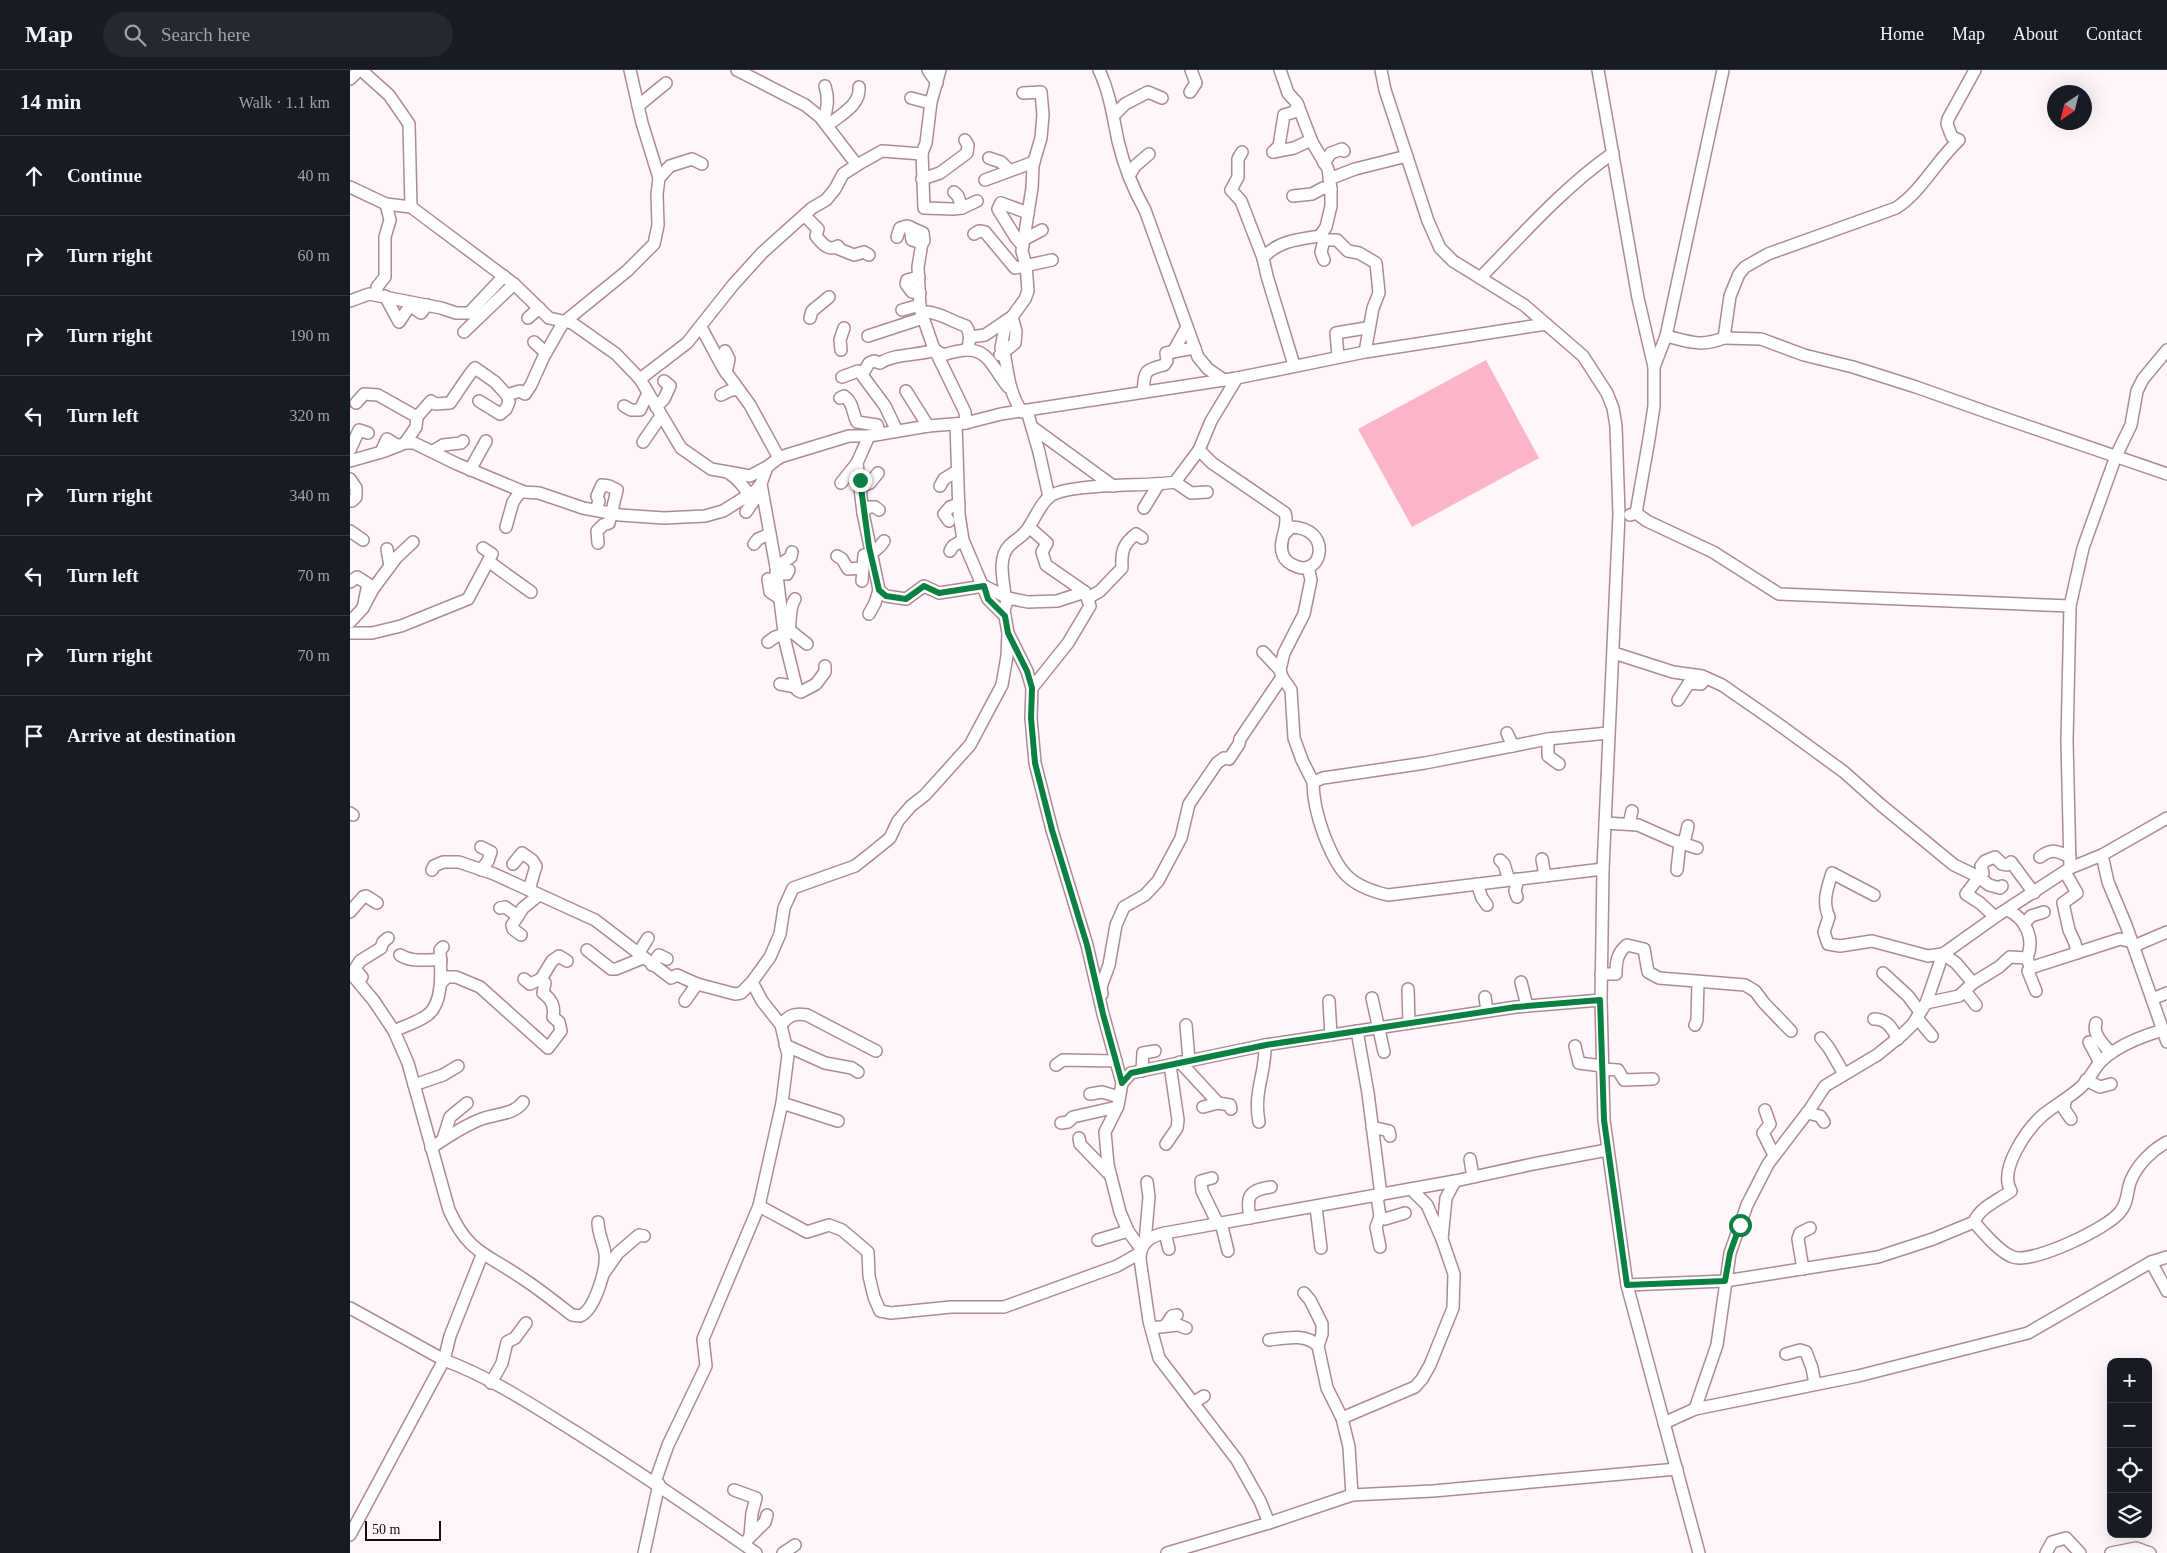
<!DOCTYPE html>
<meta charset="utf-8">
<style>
body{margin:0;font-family:"Times New Roman",serif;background:#242831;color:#f1f3f6}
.controls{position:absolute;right:15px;bottom:15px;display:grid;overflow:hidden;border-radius:10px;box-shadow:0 5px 20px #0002}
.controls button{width:45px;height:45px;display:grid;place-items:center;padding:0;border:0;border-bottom:1px solid #363941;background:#171b24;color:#f1f3f6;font:25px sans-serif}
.compass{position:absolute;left:1697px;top:15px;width:45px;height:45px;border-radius:50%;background:#171b24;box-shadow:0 5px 20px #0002;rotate:215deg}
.scale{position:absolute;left:15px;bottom:12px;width:76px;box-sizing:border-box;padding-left:5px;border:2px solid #170c0f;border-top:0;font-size:14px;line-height:18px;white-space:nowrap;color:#170c0f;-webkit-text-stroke:4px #fef6f8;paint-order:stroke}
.stop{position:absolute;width:15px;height:15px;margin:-11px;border:4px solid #0b8043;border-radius:50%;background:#fff}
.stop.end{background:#0b8043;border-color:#fff;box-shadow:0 1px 5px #0008}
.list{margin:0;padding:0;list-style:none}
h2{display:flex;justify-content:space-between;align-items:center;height:65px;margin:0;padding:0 20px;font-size:21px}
h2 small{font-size:16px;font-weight:400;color:#9ea1a6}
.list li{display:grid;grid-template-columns:32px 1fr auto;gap:15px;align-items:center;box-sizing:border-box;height:80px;padding:0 20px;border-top:1px solid #363941}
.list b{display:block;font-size:19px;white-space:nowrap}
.list em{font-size:16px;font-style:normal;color:#9ea1a6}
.icon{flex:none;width:28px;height:28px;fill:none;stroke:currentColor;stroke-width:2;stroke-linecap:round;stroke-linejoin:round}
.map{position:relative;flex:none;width:1817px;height:1483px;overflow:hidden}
header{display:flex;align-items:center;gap:30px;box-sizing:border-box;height:70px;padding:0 25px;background:#171b24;border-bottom:1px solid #363941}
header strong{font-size:24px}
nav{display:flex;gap:28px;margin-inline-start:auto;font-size:18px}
.search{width:350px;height:45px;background:#242831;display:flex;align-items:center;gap:12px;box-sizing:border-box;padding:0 18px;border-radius:28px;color:#9ea1a6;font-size:19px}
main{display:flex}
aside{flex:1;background:#171b24}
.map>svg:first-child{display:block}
.grass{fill:#fcb5c8}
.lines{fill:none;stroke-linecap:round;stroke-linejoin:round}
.street-casing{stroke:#ad8b94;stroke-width:14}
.street{stroke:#fff;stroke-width:11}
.route{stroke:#0b8043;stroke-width:6}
</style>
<header>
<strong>Map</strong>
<div class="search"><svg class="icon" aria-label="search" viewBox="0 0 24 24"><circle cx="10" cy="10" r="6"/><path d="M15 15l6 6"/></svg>Search here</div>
<nav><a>Home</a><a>Map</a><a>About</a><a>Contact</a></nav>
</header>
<main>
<aside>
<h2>14 min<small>Walk · 1.1 km</small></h2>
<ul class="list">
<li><svg class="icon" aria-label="ahead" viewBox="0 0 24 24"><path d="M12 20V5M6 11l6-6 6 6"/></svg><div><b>Continue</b></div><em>40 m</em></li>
<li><svg class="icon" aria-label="right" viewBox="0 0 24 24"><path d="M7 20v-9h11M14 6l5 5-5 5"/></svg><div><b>Turn right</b></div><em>60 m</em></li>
<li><svg class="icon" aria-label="right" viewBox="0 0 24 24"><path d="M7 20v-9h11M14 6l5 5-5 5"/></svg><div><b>Turn right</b></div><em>190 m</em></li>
<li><svg class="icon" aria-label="left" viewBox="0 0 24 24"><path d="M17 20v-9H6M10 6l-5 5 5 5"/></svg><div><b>Turn left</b></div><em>320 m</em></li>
<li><svg class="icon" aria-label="right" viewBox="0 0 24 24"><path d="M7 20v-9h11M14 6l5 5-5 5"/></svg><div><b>Turn right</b></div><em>340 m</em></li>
<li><svg class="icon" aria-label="left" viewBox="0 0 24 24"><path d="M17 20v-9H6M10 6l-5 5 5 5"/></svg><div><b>Turn left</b></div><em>70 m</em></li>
<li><svg class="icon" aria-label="right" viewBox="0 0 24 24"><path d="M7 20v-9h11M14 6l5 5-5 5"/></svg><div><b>Turn right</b></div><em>70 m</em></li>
<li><svg class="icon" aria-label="arrive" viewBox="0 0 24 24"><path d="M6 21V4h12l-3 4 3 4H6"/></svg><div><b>Arrive at destination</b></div></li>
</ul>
</aside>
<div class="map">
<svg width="1817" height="1483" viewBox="0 0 1817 1483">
<rect width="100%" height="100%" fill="#fef6f8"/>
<path class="grass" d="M1136 290 1189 388 1062 457 1008 359Z"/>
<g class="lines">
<g class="street-casing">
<g id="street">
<path d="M11 0 39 25 59 54 61 137"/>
<path d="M387 0 455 35 470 47 507 95 532 81 572 84"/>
<path d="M578 0 587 13"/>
<path d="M590 0 581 32 576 73 572 83 574 138 603 139 612 138 608 126 604 122"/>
<path d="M749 0C760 23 763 47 768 71 774 96 783 119 795 140L848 287 858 299 874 310"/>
<path d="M930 0 938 23 947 33 962 72 978 99 981 119V136L976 157 970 166"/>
<path d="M1031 0 1035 20 1078 151 1090 178 1103 191 1174 235 1233 286 1257 323 1263 338 1266 356 1269 444 1253 799 1251 930 1254 1050 1277 1215 1349 1483"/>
<path d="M1248 0 1288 228 1304 297V336L1299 369 1286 443 1280 445"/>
<path d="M1625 0 1598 49 1597 54 1602 67 1609 70C1586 91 1572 121 1546 138L1418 184 1395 197 1389 204 1380 226 1374 268 1411 269 1454 285 1503 297 1566 317 1648 346 1817 404"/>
<path d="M0 9 9 0"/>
<path d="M840 22 846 13 841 0"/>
<path d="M561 28 580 33"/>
<path d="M288 36 316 13"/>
<path d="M764 45 775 34 798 22 812 28"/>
<path d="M473 50C478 39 479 28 475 16"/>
<path d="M478 55C490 45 511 35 509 17"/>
<path d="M892 82 888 89V107L881 120 891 131 913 188"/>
<path d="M923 82 929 76 934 45 944 42 948 35"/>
<path d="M923 82 944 78 961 70"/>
<path d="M639 88 651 92 659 100"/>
<path d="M974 93 981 83 992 79 994 81"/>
<path d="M779 106 785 96 799 84"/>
<path d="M309 108 320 96 342 89 352 94"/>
<path d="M572 109 590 103 617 83 618 75 615 70"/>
<path d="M979 109 1005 99 1057 86"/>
<path d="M635 110 684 92"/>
<path d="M0 117 36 134 61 137 164 214 199 248 222 253 266 284 290 309 331 378 361 399 400 406 417 397"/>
<path d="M943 126 962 124 973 118 981 119"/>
<path d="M612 138 627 131"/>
<path d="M455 146 468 159 466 166C472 173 478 182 488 176L489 179 504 185 514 182 519 185"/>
<path d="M560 157 562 170 572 173 568 197 570 239 583 276 615 342 616 353"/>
<path d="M624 164 629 161 635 162 665 198 702 190"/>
<path d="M970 166 974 170 971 182 974 190"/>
<path d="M547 167 550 158 557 156 573 163 574 171 572 173"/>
<path d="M675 169 692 160"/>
<path d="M974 170H987L998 181 1009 183 1026 193 1029 223 1023 238 1015 282"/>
<path d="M673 176 666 168 648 139 651 133 678 143"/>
<path d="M569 207 557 210 556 214 562 222 570 223"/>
<path d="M1130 208C1173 164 1213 118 1263 83"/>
<path d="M27 225V217L35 207V167L40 150 36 134"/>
<path d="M35 226 49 252 59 237 61 236 71 243 77 235"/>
<path d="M0 231 19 224 91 238 106 243H119L154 206"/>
<path d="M552 240 570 235"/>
<path d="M572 246 577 242C591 243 603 252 616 256 621 264 620 272 617 280"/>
<path d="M178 248 189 238"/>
<path d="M460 248 462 241 479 227"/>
<path d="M351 257 373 298 400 335 429 388"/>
<path d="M114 262 164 214"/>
<path d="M518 266 573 248"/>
<path d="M1316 266C1340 272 1350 277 1374 268"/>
<path d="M620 267 635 265 660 248"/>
<path d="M184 272 196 283"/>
<path d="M491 280 490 270 494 258"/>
<path d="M375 281 379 289 376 303"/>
<path d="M823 282 837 257"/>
<path d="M650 285 654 282 651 278 655 257 662 247"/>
<path d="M988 286 986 263 1016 258 1017 261"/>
<path d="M944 295 917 206 913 188C927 171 949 169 970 166"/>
<path d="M1304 297 1316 266 1373 0"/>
<path d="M492 307 508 301"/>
<path d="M290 309 337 273 383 215 412 183 462 138 476 130 485 119 493 104 507 95"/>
<path d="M556 321 578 356"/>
<path d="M793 322C795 302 793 300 814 295L817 291 816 283 845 278"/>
<path d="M371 325 379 321 388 319"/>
<path d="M490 328 494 326C504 333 502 343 507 352L527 355 530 364"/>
<path d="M129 331 150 344 156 339 159 332 157 325"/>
<path d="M6 333 14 324 28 325 67 347 66 357 55 373"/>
<path d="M274 336 281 340H290L298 323"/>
<path d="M306 337 314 329 320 316 314 311"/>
<path d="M677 341 689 382 699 427"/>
<path d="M672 342C659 323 658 303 654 282L665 273 666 261 662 247 675 229 678 221 676 195 672 181 682 118 683 95 691 68 693 45 691 22 673 23"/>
<path d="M67 347 81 331 85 334 100 333C106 325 120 302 125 298L145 312 157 325 170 321 175 324 181 315 194 286 213 253 277 201 304 174 308 155 307 124 309 108 292 53 280 0"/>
<path d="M606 354 609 444 613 470 638 529 655 546"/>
<path d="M682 357 763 416"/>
<path d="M547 361 535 336 512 305 519 293 524 291 530 293C546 283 567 286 585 280L593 285C636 271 636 288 658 317"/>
<path d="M519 366 507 393 513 443 529 520 536 526 556 529 574 516 589 523 634 516 658 528 678 532 707 531 735 522"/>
<path d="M293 372 311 346"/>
<path d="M0 380 9 360 18 363"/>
<path d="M83 381 93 375 111 373 113 371"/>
<path d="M31 382 37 369 48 376"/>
<path d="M0 391 35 381 55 373H64L107 394 174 422 189 423 233 438 270 445 314 448 355 446 373 441 405 421 411 414"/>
<path d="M120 400 136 371"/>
<path d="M380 404C391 410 395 422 405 429"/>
<path d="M0 409 6 418V427L2 431"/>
<path d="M825 412 841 423 857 422"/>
<path d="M491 413 507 393"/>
<path d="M590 416 594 409 607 401"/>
<path d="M510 417 520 413 528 403"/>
<path d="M794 438 808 415"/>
<path d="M246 440 249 431 247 426 252 415 259 416 267 420 259 453 253 455 247 461 248 473"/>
<path d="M396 442 405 429"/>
<path d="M513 443 518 437H525L529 440"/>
<path d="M1286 443 1297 451 1363 482 1429 524 1720 536 1717 671 1720 798"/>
<path d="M599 451 594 444 600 437 609 434"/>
<path d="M156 457 163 432 171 421"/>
<path d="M0 461 13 470"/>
<path d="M934 465 941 457C982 458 973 505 948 497 942 495 935 491 933 485 927 471 940 458 935 443L862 393 849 380 861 351 887 308 1015 282 1196 254"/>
<path d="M404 474 408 469 420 464"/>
<path d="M37 479 40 496"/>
<path d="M600 481 603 476 613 470"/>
<path d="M487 486 492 489 498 499 512 498"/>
<path d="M138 491 181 522"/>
<path d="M426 497 441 487 442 482"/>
<path d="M426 503 437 504 439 500"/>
<path d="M418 509 420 522 429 528"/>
<path d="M512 511 514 485C523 483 529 479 534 471"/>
<path d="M0 512 7 507 18 514 13 538 0 552"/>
<path d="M655 527C654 511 647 489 659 476 666 469 674 466 679 457"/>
<path d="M738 528 750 521 772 498C771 482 773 474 786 464L792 468"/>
<path d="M1720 536 1733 478 1766 386 1781 355 1787 321 1793 309 1817 280"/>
<path d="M13 538 23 519 46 488 63 472"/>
<path d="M519 544 525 533 529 520"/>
<path d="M0 563H22L51 556 118 529 142 484 133 478"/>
<path d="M438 563C442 552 438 539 445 529"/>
<path d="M658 563 677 601 682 618 681 648 685 693 702 760 737 875 753 944 772 1013 768 1036 755 1062 758 1095 770 1142 778 1161 791 1179"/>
<path d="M418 572 425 567 442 562 457 574"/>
<path d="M913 582 930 600"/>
<path d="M1264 583 1323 602 1352 606 1372 615 1424 651 1494 702 1531 735 1604 795 1629 807 1616 824 1630 833 1645 847"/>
<path d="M475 596V602L466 614 451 622 447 620 435 571 426 497 411 414 417 397 430 387 499 366H519L578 356 616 353 651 344 887 308"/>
<path d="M932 607 941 620 944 668 952 690 963 712"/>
<path d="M430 614 446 617"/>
<path d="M682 618 718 573 740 536 735 522 696 495 692 482 697 473 679 457C685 448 690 435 698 428 714 412 799 417 825 412L849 380"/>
<path d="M1328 630 1339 613 1351 614 1356 608"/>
<path d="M1157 663 1163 676"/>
<path d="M1198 669V686L1209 694"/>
<path d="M0 743 3 745"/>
<path d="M1255 753 1288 755 1322 770 1347 778"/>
<path d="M1279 754 1282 741"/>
<path d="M1334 773 1338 756"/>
<path d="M131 777 141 782 138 791 131 800"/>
<path d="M1752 785 1758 812 1776 855 1817 972"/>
<path d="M1690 787C1702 778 1707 781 1720 787"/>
<path d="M1192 789 1195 806"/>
<path d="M1150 790 1154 794 1159 810"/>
<path d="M163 794 172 783 182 790 186 796 179 820"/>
<path d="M1253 799 1038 825C998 816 988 801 974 765 967 746 963 731 963 712L973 708 1075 693 1198 669 1258 663"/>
<path d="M82 800 84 796 93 792H109L144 804 245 850 321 908 327 905 347 914"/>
<path d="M1327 800 1330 772"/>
<path d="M1715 802 1727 823 1713 833 1719 860 1725 873 1727 883"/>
<path d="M1127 814 1132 828 1137 835"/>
<path d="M1652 816 1650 818 1639 815 1629 807 1633 803 1631 796 1635 791 1645 787 1652 794 1657 795 1661 792 1684 823"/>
<path d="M1524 825 1482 803C1477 819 1472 832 1479 847L1474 862 1478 874 1490 876 1522 871 1578 886 1593 884 1606 893 1623 913"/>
<path d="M1167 827 1165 821 1168 809"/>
<path d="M150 838 155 837 168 846"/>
<path d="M1657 840C1676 848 1685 869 1677 888L1679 894"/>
<path d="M0 842 13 827 16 826 27 833"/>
<path d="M1674 854 1681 846 1694 842"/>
<path d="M171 865 163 859 162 855 173 838 189 825"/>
<path d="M1784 876 1817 862"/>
<path d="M237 880 261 899H266L293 888"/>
<path d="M288 884 298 868"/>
<path d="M50 885C63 893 76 889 91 890"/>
<path d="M302 895 309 885 317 889"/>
<path d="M0 902 24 931 44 961 58 993 99 1140C119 1184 136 1183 172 1208 189 1219 205 1232 222 1245L230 1246C245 1240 257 1198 255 1183 253 1172 248 1163 248 1152"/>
<path d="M1533 903 1558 926 1570 942"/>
<path d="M1251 904H1266C1266 892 1267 883 1277 875L1294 879 1298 902 1309 908 1395 915 1405 921 1414 933 1441 961"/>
<path d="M12 907 5 899 10 891 31 878 33 872 38 868"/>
<path d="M174 909 180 914 191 909"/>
<path d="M1171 912 1177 936"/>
<path d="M91 913 97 907H106L130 917 198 978 211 961 209 952 203 947C205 936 202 930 193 923L195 913 191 909 202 891 209 886 217 891"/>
<path d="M1058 919 1059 953"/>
<path d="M1615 921 1626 935"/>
<path d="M1686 921 1678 901 1680 898 1770 869 1782 872"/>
<path d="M752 924 751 917 759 895 766 855 774 837 795 825 808 811 831 768 839 734 867 693 874 688 879 689 889 674 890 669 932 607 930 600 934 583 954 544 961 510 958 497"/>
<path d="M1135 927 1137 941"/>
<path d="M1022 928 1034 982"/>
<path d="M1802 929 1817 923"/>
<path d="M335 931 347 914 385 924 391 923 402 912"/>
<path d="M979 931 981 965"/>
<path d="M1576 933 1609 926 1623 913 1649 897 1660 887 1677 888"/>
<path d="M1567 948 1582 966"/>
<path d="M1524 949C1537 949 1542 958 1548 969"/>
<path d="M1746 953C1742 964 1754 975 1761 983"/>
<path d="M431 955C439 945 444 943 457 945L526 981"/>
<path d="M836 955 839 990"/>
<path d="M1345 955 1347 950 1348 912"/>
<path d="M44 961C54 956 66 953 76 946 94 935 91 900 90 880L93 877"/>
<path d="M1007 961 1018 1023 1031 1125"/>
<path d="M1471 968 1479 978 1494 1004"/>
<path d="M1739 972 1749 991"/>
<path d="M435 975 475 993 502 998 508 1002"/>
<path d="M1225 976 1229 993 1252 996"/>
<path d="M830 992 868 1033 880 1035 881 1039"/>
<path d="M706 995 713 990 766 991"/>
<path d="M1252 999 1268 1000 1274 1010 1303 1009"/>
<path d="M792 1001 793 983 805 981"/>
<path d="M1736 1010 1750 1017 1761 1014"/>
<path d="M772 1013 781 1003 915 975 1166 937 1251 930"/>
<path d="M64 1015 93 1005 108 996"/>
<path d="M740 1024 752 1022 769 1027"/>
<path d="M1715 1031 1714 1039 1721 1049"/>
<path d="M432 1033 488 1051"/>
<path d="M853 1037 868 1033"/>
<path d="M1415 1040 1420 1054 1413 1063 1424 1085"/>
<path d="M1457 1043 1470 1046 1474 1052"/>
<path d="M909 1052C903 1022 916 1003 915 975"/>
<path d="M711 1053 718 1052 723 1047 767 1037"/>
<path d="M1022 1057 1039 1061 1040 1066"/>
<path d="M729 1068 730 1074 760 1105"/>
<path d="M93 1069 100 1047 117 1033"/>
<path d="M816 1074 827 1058 828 1050 820 995"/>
<path d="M81 1078C97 1067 112 1057 129 1050 144 1043 163 1046 173 1032"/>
<path d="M1120 1089 1123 1107"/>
<path d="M862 1108 851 1111 852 1121 868 1154"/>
<path d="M1061 1119 1077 1135 1092 1169"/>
<path d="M1027 1126 1030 1147 1035 1149 1055 1143"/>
<path d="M409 1136 457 1162 479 1155 492 1160 518 1182 519 1206 524 1227 530 1241 541 1243 601 1237H654L767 1196 790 1183"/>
<path d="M966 1137 971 1178"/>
<path d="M1030 1147 1026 1157 1030 1177"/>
<path d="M900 1148C896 1127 898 1120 921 1117"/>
<path d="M1624 1152C1630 1137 1649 1130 1661 1121 1648 1100 1677 1059 1693 1045 1705 1035 1719 1028 1731 1017 1745 1004 1744 993 1764 981 1779 971 1796 965 1813 960"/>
<path d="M871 1153 878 1181"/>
<path d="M815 1163 819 1179"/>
<path d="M748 1170 778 1161"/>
<path d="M795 1172 799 1127 797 1112"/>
<path d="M1801 1192 1817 1221"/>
<path d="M1453 1199 1448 1169 1450 1163 1460 1158"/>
<path d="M254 1203 268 1183 289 1165 294 1166"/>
<path d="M1277 1215 1375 1211 1528 1187 1583 1169 1624 1152C1634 1163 1649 1182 1663 1187 1683 1194 1758 1158 1770 1142 1779 1131 1776 1122 1781 1110 1788 1094 1802 1080 1817 1072"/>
<path d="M954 1223 960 1230 972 1254V1264L968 1276 977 1318 992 1348"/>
<path d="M0 1238 94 1290C140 1307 182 1335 224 1361 286 1400 346 1441 406 1483"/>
<path d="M816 1255 822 1246 827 1245"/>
<path d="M801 1258 828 1255 836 1258"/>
<path d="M919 1270C935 1268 956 1263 968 1276"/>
<path d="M1436 1284 1450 1280 1456 1282 1462 1298 1465 1314"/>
<path d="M141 1313 152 1293 157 1272 165 1268 176 1253"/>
<path d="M843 1333 854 1326"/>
<path d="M1345 1339 1367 1275 1380 1183 1397 1135 1418 1094 1460 1039 1475 1016 1527 985 1553 964 1563 954 1576 933 1593 884 1645 847 1720 798 1752 785 1817 748"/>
<path d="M1314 1353 1345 1339 1508 1306 1678 1263 1801 1192 1817 1187"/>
<path d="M305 1412 318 1375 356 1296 353 1269 409 1136 432 1033 438 985 431 955 412 931 402 912 420 887 430 864 434 838 443 818 505 796 519 785 540 768 548 751 561 736 575 725 620 675 652 615 657 586 658 563 654 540 658 528"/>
<path d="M384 1420 406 1428 402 1443 400 1466"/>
<path d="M1002 1425 999 1377 992 1348 1065 1317 1072 1309 1080 1295 1103 1238 1104 1204 1092 1169 1096 1128 1105 1111"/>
<path d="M919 1453 910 1431 887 1390 809 1288 799 1251 790 1189C790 1173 800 1166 815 1163L1105 1111 1183 1094 1257 1080"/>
<path d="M0 1465 94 1290 100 1266 132 1185"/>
<path d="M398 1469 415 1452 417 1445"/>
<path d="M294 1483 309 1414"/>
<path d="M433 1483 445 1475"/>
<path d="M817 1483 919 1453 1002 1425 1083 1421 1327 1399"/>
<path d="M1696 1483 1702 1472 1716 1468 1730 1483"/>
<path d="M1761 1483 1786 1478 1800 1483"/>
</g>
</g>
<use href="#street" class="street"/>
</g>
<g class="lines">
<path class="route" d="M510 410 519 477 529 520 536 526 556 529 574 516 589 523 634 516 638 529 655 546 658 563 677 601 682 618 681 648 685 693 702 760 737 875 753 944 772 1013 781 1003 916 975 1166 937 1250 930 1254 1050 1277 1215 1375 1211 1380 1183 1390 1155"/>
</g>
</svg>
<div class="controls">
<button>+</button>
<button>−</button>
<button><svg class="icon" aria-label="locate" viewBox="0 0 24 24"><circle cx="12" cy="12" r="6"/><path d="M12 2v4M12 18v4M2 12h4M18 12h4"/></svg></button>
<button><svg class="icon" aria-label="layers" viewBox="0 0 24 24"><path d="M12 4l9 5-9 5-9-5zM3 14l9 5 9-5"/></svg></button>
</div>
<svg class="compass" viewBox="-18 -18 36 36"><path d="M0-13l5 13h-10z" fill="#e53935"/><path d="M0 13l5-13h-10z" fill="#9ea1a6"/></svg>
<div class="scale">50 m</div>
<div class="stop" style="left:1390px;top:1155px"></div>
<div class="stop end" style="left:510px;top:410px"></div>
</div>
</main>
